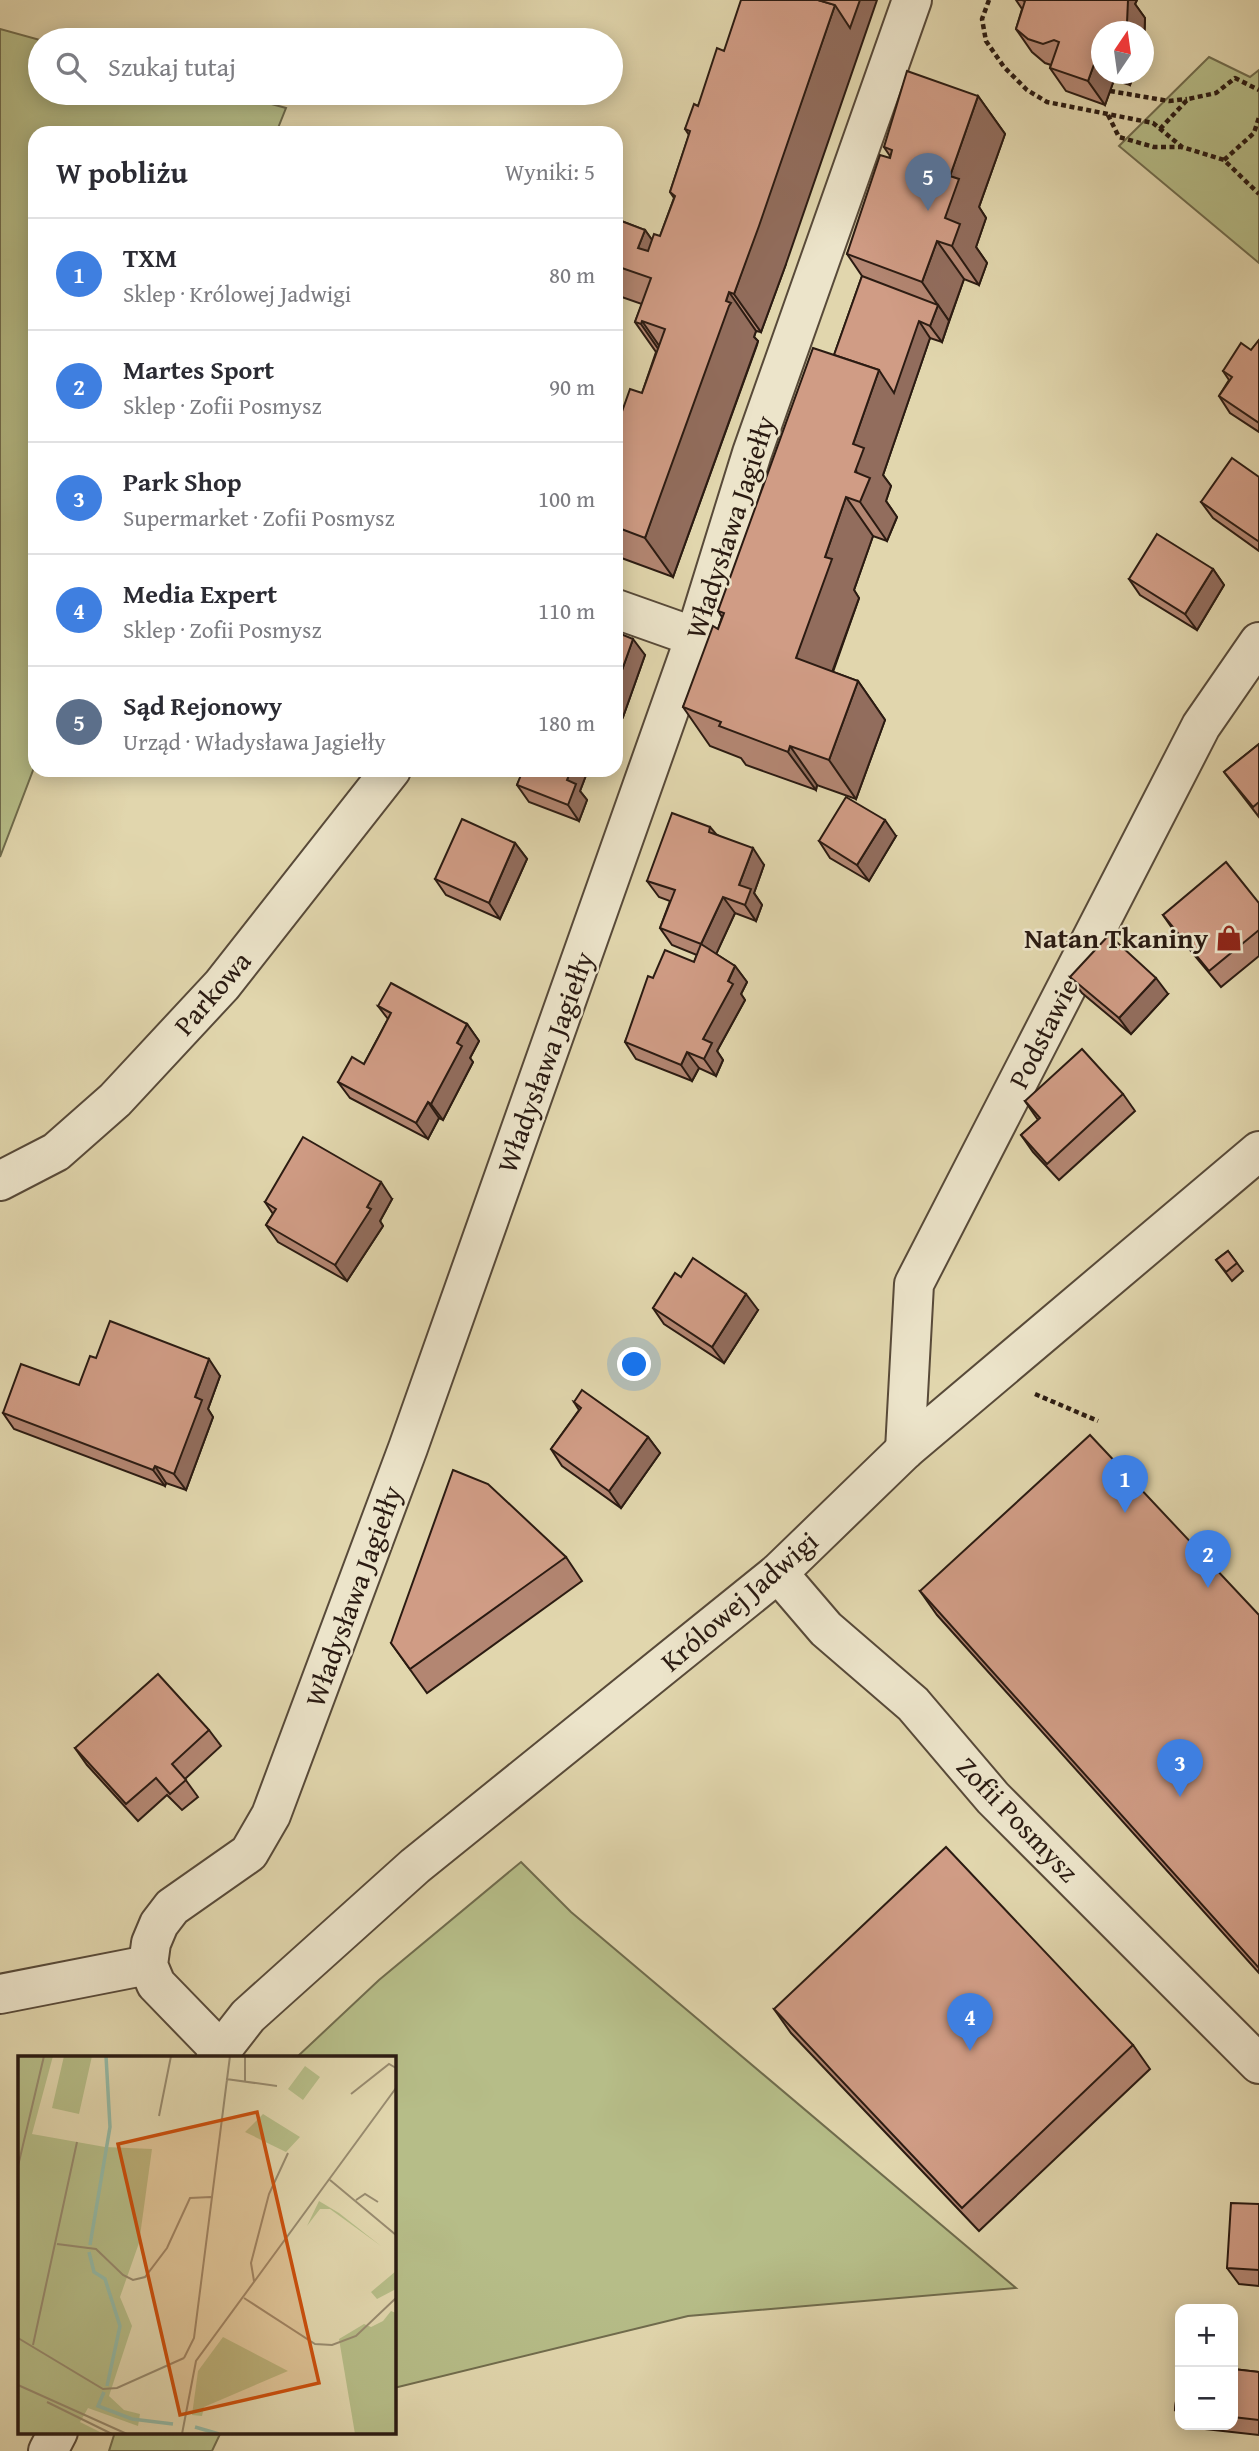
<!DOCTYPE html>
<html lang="pl">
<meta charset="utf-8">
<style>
body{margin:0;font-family:"Gentium Book Plus",serif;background:#f7f7f7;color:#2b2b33}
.controls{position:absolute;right:21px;bottom:21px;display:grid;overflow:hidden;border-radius:14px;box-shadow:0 4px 18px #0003}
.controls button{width:63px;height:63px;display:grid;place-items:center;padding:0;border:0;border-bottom:2px solid #e1e1e2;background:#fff;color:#2b2b33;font:35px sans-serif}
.compass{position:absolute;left:1091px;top:21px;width:63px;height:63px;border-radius:50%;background:#fff;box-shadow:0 4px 18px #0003;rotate:13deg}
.you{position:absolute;left:635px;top:1365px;width:24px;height:24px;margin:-18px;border:5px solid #fff;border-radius:50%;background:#1a73e8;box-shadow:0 0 0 10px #1a73e833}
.badge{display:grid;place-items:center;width:46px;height:46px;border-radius:50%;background:#ea580c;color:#fff;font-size:23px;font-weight:700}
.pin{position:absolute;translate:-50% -58px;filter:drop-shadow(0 2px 4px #0008)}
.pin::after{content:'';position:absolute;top:37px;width:24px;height:21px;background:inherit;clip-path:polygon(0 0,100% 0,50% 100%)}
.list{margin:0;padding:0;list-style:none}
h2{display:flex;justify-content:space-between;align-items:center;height:91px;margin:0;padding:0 28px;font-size:30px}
h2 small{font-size:23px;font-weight:400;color:#7c7c81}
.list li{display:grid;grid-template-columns:46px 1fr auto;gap:21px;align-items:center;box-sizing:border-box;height:112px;padding:0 28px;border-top:2px solid #e1e1e2}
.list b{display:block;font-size:26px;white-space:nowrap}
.list p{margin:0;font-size:23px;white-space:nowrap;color:#7c7c81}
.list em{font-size:23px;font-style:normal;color:#7c7c81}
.icon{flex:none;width:38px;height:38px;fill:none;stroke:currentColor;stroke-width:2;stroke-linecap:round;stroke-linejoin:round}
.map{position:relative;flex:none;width:1259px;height:2451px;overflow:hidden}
.search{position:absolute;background:#fff;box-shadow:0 4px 18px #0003;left:28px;top:28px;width:595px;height:77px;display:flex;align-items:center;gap:18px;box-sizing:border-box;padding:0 24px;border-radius:38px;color:#7c7c81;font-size:26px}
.panel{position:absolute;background:#fff;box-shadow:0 4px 18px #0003;left:28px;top:126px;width:595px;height:651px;border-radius:21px}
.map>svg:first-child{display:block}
.green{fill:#b6bd88;stroke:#706c4d;stroke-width:2}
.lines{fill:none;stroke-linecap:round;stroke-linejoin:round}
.minor-casing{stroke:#584a39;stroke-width:42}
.path{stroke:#2b1b12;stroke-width:4.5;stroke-dasharray:5 3.5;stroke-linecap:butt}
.minor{stroke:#ece4ca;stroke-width:38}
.wall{fill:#b38672;stroke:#2b1b12;stroke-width:2}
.shaded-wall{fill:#926d5d;stroke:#2b1b12;stroke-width:2}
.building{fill:#d09c85;stroke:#2b1b12;stroke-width:2}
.labels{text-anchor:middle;stroke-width:5;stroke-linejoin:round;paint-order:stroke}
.street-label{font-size:28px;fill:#2b1b12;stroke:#ece4ca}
.poi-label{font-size:28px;font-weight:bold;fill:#2b1b12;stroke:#ece4ca;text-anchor:end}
.inset-river{fill:none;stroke:#95baa6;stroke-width:3.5}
.inset-road{fill:none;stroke:#988b6f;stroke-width:2}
.view{fill:#cc500d;fill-opacity:0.15;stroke:#cc500d;stroke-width:3.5}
.inset-edge{fill:none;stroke:#2b1b12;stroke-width:3.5}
</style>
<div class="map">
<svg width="1259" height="2451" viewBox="0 0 1259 2451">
<rect width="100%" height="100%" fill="#e1d6ad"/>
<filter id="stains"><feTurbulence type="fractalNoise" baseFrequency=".00286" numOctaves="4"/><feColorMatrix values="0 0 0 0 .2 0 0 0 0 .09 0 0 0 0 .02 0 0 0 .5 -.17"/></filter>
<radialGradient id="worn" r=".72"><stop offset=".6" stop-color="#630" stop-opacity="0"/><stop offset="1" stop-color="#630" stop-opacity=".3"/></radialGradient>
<g class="green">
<path d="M0 29 40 40V93H231L286 108 276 133H35V765L0 857Z"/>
<path d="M1209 57 1250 77 1259 70V263L1119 146Z"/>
<path d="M521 1862 571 1912 1016 2288 688 2316 394 2388V2057H297L379 1980Z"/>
<path d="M115 2432H221L212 2451H109Z"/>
</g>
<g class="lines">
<g class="minor-casing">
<g id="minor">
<path d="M616 609 695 637"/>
<path d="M0 1181 56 1152 115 1100 222 985 391 770"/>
<path d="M905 1450 914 1284 1201 726 1259 642"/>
<path d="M778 1573 826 1629 913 1704 993 1798 1259 2064"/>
<path d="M0 1994 148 1965"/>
<path d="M220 2050 156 1984 148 1965 151 1943 159 1924 172 1907 249 1853 271 1815 408 1448 695 637 752 453 912 0"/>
<path d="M216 2057 248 2016 415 1866 778 1573 905 1450 1259 1151"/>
<path d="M48 2451 58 2432"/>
</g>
</g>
<g class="path">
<path d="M989 0 982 19 986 41 1004 67 1027 90 1047 102 1153 123 1182 147 1224 160 1259 194"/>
<path d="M1110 91 1169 101 1187 99"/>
<path d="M1108 115 1119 137 1154 147H1182"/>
<path d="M1160 129 1188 99 1216 93 1235 78 1259 90"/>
<path d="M1224 160 1254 133 1259 117"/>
<path d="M1035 1394 1098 1421"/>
</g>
<use href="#minor" class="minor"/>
</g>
<g class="wall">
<path d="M1016 0H1137L1135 4 1145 18 1144 47V32H1102V74H1134L1130 85 1114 80 1105 105 1066 91 1050 68 1051 65 1045 63 1032 52 1016 29 1022 9Z"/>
<path d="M724 51 786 264 761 332 756 331 754 337 758 341 757 345 673 577 616 556V419L619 420 642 393 656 352 635 322 642 304 616 295V219L645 230 652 240 660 236 674 198 670 192 689 135 685 129 698 106Z"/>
<path d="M978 96 1005 134 979 207 986 218 976 247 987 263 979 285 964 279 942 342 930 338 883 475 891 486 886 501 897 517 887 541 873 536 854 590 859 598 833 672 858 681 885 720 856 799 817 785 816 790 746 765 741 758 710 746 683 707 718 629 722 617 718 611 834 355 862 276 847 254 890 156 884 147Z"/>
<path d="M1259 340V432L1230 413 1219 396 1229 380 1223 371 1251 350Z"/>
<path d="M1259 477V551L1213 518 1201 502Z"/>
<path d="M1213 569 1224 585 1197 630 1140 595 1129 579Z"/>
<path d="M616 632 645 655 623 717 616 715Z"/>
<path d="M1259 744V817L1224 772Z"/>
<path d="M513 770H588L580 791 587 800 579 821 529 802 517 785 522 774Z"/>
<path d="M710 827 716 834 764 865 754 893 762 905 756 921 735 913 716 954 735 966 747 982 741 994 745 1000 717 1051 723 1060 716 1076 699 1068 692 1081 636 1059 625 1042 653 978 694 962 697 955 672 945 660 928 670 901 659 897 647 881Z"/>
<path d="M896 836 869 881 830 858 819 841Z"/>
<path d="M515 843 527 859 500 919 446 895 435 879Z"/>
<path d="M1259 903V956L1221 987 1174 931 1163 915Z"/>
<path d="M1070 977 1168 994 1131 1034 1082 993Z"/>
<path d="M378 1006 467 1024 479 1041 470 1058 473 1062 443 1120 439 1118 428 1139 350 1098 338 1082 364 1064 388 1019Z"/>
<path d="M1123 1094 1135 1111 1059 1180 1033 1152 1021 1135 1038 1120 1025 1101Z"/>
<path d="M392 1199 380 1221 383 1226 347 1281 278 1242 266 1225 273 1214 265 1202Z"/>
<path d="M1228 1251 1243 1271 1232 1281 1216 1260Z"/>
<path d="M681 1277 758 1310 724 1363 664 1324 653 1308Z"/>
<path d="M96 1358 220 1376 208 1409 213 1417 186 1490 166 1483 165 1486 14 1429 3 1413 79 1385Z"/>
<path d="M574 1402 648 1437 660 1453 621 1508 562 1466 551 1449 579 1410Z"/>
<path d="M566 1557 582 1581 427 1693 391 1643Z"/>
<path d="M920 1591 1259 1615V1973L937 1615Z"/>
<path d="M209 1730 221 1746 185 1779 198 1797 182 1810 167 1795 138 1821 87 1765 75 1748Z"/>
<path d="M774 2009 1133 2045 1150 2069 979 2231 791 2033Z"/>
<path d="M1259 2204V2286L1239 2284 1227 2268Z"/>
<path d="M1180 2366V2418L1175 2410Z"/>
<path d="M1233 2369 1259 2372V2435L1187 2427 1185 2425H1233Z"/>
</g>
<g class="shaded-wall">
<path d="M860 0H877L786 264 761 332 734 294 835 5Z"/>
<path d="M1126 0H1137L1135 4 1145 18 1144 47V32H1124Z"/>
<path d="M1097 56 1102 62V74H1110L1114 80 1105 105 1088 81Z"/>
<path d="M1122 74H1134L1130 85Z"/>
<path d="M978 96 1005 134 979 207 986 218 976 247 987 263 979 285 952 246 945 218 950 176Z"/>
<path d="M645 230 672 268 638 248Z"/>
<path d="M937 241 964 279 949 321 922 282Z"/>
<path d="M729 292 756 331 754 337 758 341 673 577 645 538Z"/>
<path d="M938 305 949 321 942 342 930 326Z"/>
<path d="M642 321 669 360 668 363 641 324Z"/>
<path d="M919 321 930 338 883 475 891 486 886 501 897 517 887 541 860 502 853 444 879 370Z"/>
<path d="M846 497 873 536 854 590 859 598 823 697 796 658 825 557Z"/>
<path d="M1213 569 1224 585 1197 630 1185 614Z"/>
<path d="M633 639 645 655 623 717 616 707V687Z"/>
<path d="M858 681 885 720 856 799 829 760Z"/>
<path d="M790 746 817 785 816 790 788 752Z"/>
<path d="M571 770H588L580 791 587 800 579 821 568 805 567 780Z"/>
<path d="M885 820 896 836 869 881 857 865Z"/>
<path d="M515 843 527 859 500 919 489 903Z"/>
<path d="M753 848 764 865 754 893 762 905 756 921 745 905 739 885Z"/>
<path d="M723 897 735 913 713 961 701 944Z"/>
<path d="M735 966 747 982 741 994 745 1000 717 1051 723 1060 716 1076 704 1059 703 1039Z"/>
<path d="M1156 978 1168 994 1131 1034 1119 1018Z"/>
<path d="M467 1024 479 1041 470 1058 473 1062 443 1120 431 1104 457 1043Z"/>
<path d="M687 1052 699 1068 692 1081 681 1065Z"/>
<path d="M428 1102 439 1118 428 1139 416 1123Z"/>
<path d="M381 1182 392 1199 380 1221 383 1226 347 1281 335 1265Z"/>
<path d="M746 1294 758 1310 724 1363 712 1347Z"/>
<path d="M209 1359 220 1376 208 1409 213 1417 186 1490 174 1474 195 1397Z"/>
<path d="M648 1437 660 1453 621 1508 609 1491Z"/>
<path d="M155 1466 166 1483 165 1486 153 1470Z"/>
</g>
<g class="building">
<path d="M741 0H818L835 5 759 226 734 294 729 292 726 301 731 303 729 306 645 538 616 527V419L619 420 630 389 642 393 665 329 642 321 641 324 635 322 651 278 616 266V219L645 230 638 248 648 251 654 234 660 236 675 196 670 192 690 131 685 129 694 104 698 106 717 48 724 51Z"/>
<path d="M818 0H860L850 28 835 5Z"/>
<path d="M1022 0H1128L1127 23 1124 32H1102V57L1097 56 1088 81 1050 68 1059 42 1054 40 1043 44 1028 39 1016 29 1025 1Z"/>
<path d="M907 71 978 96 950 176 959 179 945 218 960 224 952 246 937 241 922 282 847 254 880 155 890 158 892 150 884 147Z"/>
<path d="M862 276 938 305 930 326 919 321 894 393 879 370 834 355Z"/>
<path d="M1259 340V423L1219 396 1232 377 1223 371 1241 343 1251 350Z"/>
<path d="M813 348 879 370 853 444 864 448 855 472 870 478 860 502 846 497 825 557 832 559 796 658 858 681 829 760 790 746 788 752 719 726 721 722 683 707 713 626 718 629 724 613 718 611Z"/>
<path d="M1232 458 1259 477V540L1258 541 1201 502Z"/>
<path d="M1157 534 1213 569 1185 614 1129 579Z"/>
<path d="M616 632 633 639 616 687Z"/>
<path d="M1259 744V802L1253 807 1224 772Z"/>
<path d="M523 770H571L567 780 576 784 568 805 517 785Z"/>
<path d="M846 797 885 820 857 865 819 841Z"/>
<path d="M672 813 710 827 709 832 753 848 739 885 751 889 745 905 723 897 701 944 660 928 675 890 647 881Z"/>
<path d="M462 819 515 843 489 903 435 879Z"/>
<path d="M1226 862 1259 903V930L1209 971 1163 915Z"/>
<path d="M1109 935 1156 978 1119 1018 1070 977Z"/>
<path d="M701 944 735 966 728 981 733 984 703 1039 712 1043 704 1059 687 1052 681 1065 625 1042 648 976 653 978 665 950 694 962Z"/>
<path d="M391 983 467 1024 457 1043 462 1046 431 1104 428 1102 416 1123 338 1082 352 1057 364 1064 378 1038 391 1013 378 1006Z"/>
<path d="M1082 1049 1123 1094 1047 1164 1021 1135 1040 1118 1025 1101Z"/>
<path d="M303 1137 381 1182 367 1207 371 1209 335 1265 266 1225 276 1209 265 1202Z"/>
<path d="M1228 1251 1237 1263 1226 1272 1216 1260Z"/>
<path d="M693 1258 746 1294 712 1347 653 1308 675 1273 681 1277Z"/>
<path d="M110 1321 209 1359 195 1397 202 1400 174 1474 155 1466 153 1470 3 1413 21 1364 79 1385 90 1356 96 1358Z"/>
<path d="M582 1390 648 1437 609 1491 551 1449 581 1408 574 1402Z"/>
<path d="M1090 1435 1259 1615V1968L920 1591Z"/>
<path d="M453 1470 488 1484 566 1557 410 1669 391 1643Z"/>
<path d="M158 1674 209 1730 172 1764 186 1780 170 1794 156 1778 126 1804 75 1748Z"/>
<path d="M946 1847 1133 2045 962 2208 774 2009Z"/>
<path d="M1231 2203 1259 2204V2270L1227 2268Z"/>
<path d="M1180 2366V2411L1175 2410Z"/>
<path d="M1233 2369 1259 2372V2420L1233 2417Z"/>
</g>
<defs>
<g id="shop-bare" transform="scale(2.1)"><path d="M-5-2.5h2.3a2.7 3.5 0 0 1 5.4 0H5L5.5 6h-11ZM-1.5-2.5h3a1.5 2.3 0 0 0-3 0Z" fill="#8f2418" stroke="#ece4ca" stroke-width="2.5" paint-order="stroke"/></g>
</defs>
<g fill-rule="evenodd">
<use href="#shop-bare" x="1229" y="938"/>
</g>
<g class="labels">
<g class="street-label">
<text transform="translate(730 527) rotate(-72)" y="10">Władysława Jagiełły</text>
<text transform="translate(212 993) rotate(-49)" y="10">Parkowa</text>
<text transform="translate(1043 1033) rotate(-63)" y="10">Podstawie</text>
<text transform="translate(545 1062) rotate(-70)" y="10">Władysława Jagiełły</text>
<text transform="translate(353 1596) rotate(-70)" y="10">Władysława Jagiełły</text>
<text transform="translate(739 1601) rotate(-41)" y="10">Królowej Jadwigi</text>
<text transform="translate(1018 1819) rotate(46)" y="10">Zofii Posmysz</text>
</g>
<g class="poi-label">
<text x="1208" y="948">Natan Tkaniny</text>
</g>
</g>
<g transform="translate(18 2056)">
<rect width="378" height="378" fill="#e1d6ad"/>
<path d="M0 0H35L14 78 87 91 134 93 121 187 102 241 114 270 91 340 106 354 122 358 120 370 70 352 62 366 86 378H0ZM46 0H74L61 58 34 52ZM287 10 302 21 285 44 270 33ZM245 58 282 81 268 96 227 76ZM301 145 321 157 363 190 312 153H302L289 170ZM378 215V233L359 243 353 236ZM373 255 378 257V378H337L321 283 346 268 353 271 365 265ZM205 281 270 315 186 351 184 360 174 359 180 315Z" fill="#b6bd88"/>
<path class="inset-river" d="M72 189 92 71 88 0M71 196 76 216 87 223 102 270 89 330M86 336 80 350 114 363 155 368M177 371 201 378"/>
<path class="inset-road" d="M227 0V25M208 23 259 30M333 38 371 8 378 12M141 60 153 0M0 110 26 0M312 124 378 179M338 144 347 138 360 146M39 188 78 193 105 219 115 224 127 221 149 192 172 142 193 141M236 225 233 207 251 138 270 97M226 242 297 288 314 289 338 280 378 242M0 282 85 333 99 332 166 302M15 289 59 86M166 302 176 282 212 0M0 329 109 378M29 346 94 378M164 378 178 305 378 32"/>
<path class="view" d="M239 56 301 327 162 359 100 88Z"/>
<rect width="378" height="378" class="inset-edge"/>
</g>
<rect width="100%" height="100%" filter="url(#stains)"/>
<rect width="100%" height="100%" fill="url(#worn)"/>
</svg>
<div class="controls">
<button>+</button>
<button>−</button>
</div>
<svg class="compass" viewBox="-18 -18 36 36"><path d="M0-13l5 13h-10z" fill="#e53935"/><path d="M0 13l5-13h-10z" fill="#7c7c81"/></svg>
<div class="you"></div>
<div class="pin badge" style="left:1125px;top:1513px;background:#3f7fe0">1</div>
<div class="pin badge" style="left:1208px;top:1588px;background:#3f7fe0">2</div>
<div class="pin badge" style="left:1180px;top:1797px;background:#3f7fe0">3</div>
<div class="pin badge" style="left:970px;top:2051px;background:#3f7fe0">4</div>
<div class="pin badge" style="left:928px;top:211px;background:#5c6f8a">5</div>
<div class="search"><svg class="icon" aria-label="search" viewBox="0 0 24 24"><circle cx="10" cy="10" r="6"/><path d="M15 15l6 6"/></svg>Szukaj tutaj</div>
<section class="panel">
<h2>W pobliżu<small>Wyniki: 5</small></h2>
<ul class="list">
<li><span class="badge" style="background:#3f7fe0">1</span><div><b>TXM</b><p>Sklep · Królowej Jadwigi</p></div><em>80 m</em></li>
<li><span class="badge" style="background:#3f7fe0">2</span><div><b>Martes Sport</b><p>Sklep · Zofii Posmysz</p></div><em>90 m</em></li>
<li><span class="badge" style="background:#3f7fe0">3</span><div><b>Park Shop</b><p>Supermarket · Zofii Posmysz</p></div><em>100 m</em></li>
<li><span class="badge" style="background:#3f7fe0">4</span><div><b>Media Expert</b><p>Sklep · Zofii Posmysz</p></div><em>110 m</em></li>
<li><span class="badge" style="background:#5c6f8a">5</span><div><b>Sąd Rejonowy</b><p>Urząd · Władysława Jagiełły</p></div><em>180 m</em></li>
</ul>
</section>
</div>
